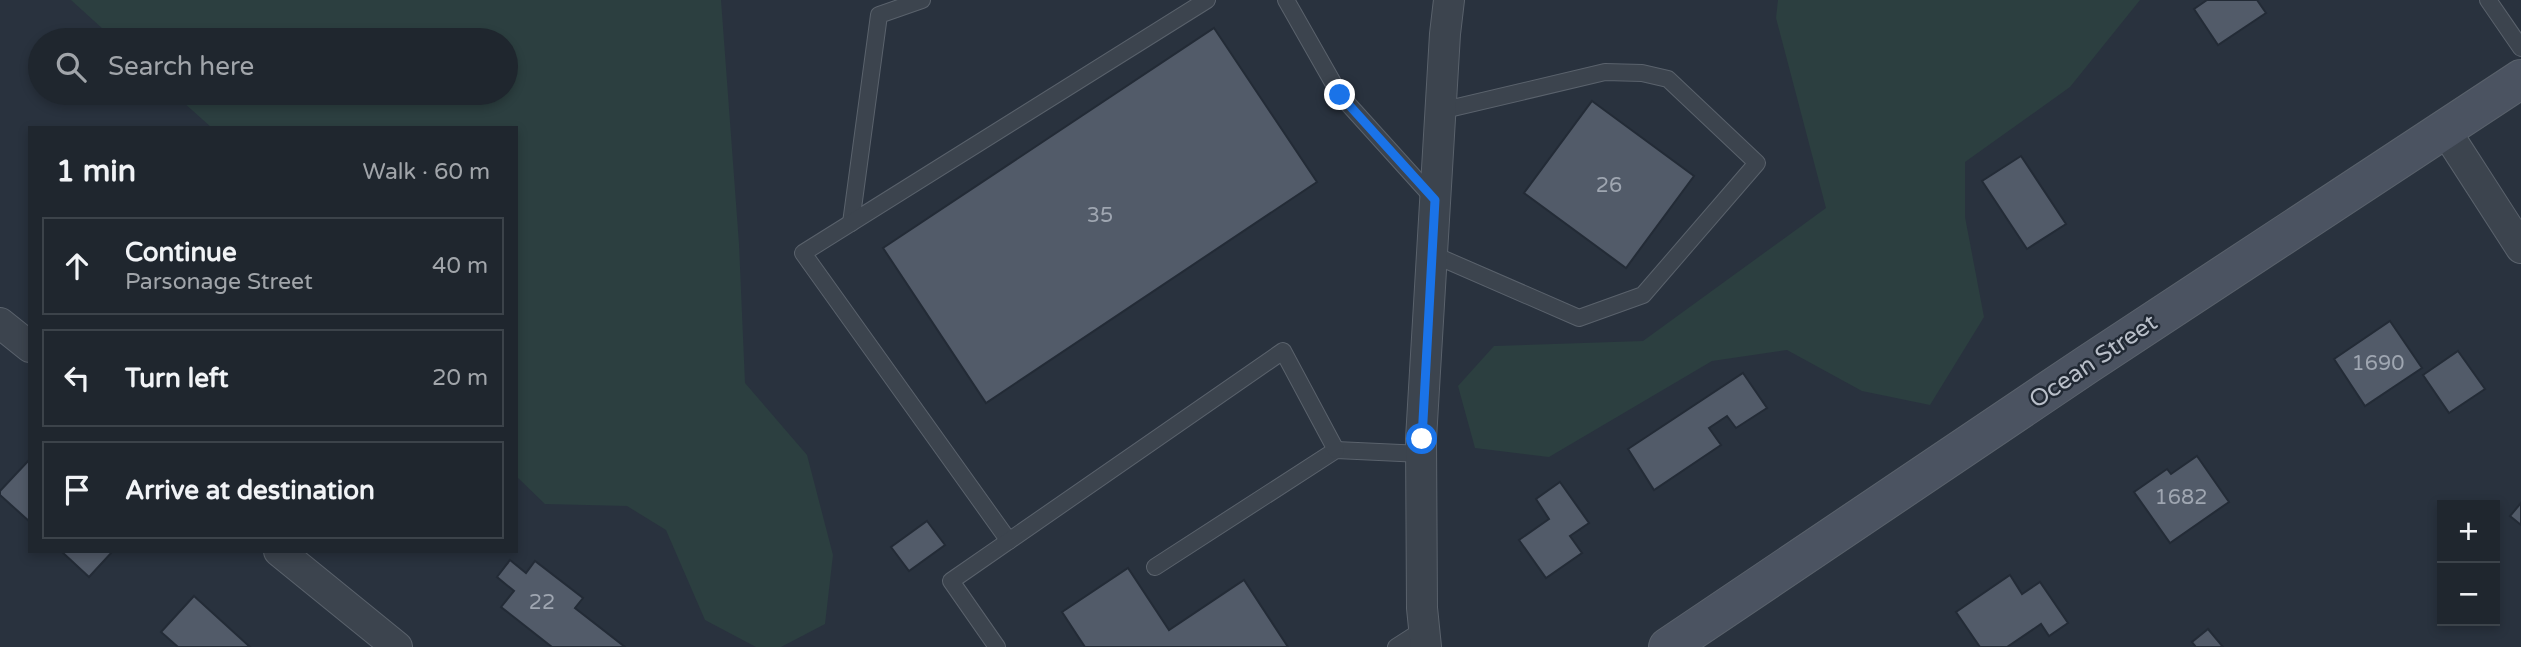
<!DOCTYPE html>
<meta charset="utf-8">
<style>
body{margin:0;font-family:"Varela Round",sans-serif;background:#272e36;color:#f1f3f6}
.controls{position:absolute;right:21px;bottom:21px;display:grid;overflow:hidden;border-radius:0px;box-shadow:0 4px 10px #0003}
.controls button{width:63px;height:63px;display:grid;place-items:center;padding:0;border:0;border-bottom:2px solid #3c434a;background:#1f262e;color:#f1f3f6;font:35px sans-serif}
.stop{position:absolute;width:21px;height:21px;margin:-16px;border:5px solid #1a73e8;border-radius:50%;background:#fff}
.stop.end{background:#1a73e8;border-color:#fff;box-shadow:0 2px 7px #0008}
.list{margin:0;padding:0;list-style:none}
h2{display:flex;justify-content:space-between;align-items:center;height:91px;margin:0;padding:0 28px;font-size:30px}
h2 small{font-size:23px;font-weight:400;color:#a1a5aa}
.list li{display:grid;grid-template-columns:46px 1fr auto;gap:21px;align-items:center;box-sizing:border-box;height:98px;margin:0 14px 14px;padding:0 14px;border:2px solid #3c434a;border-radius:0px}
.list b{display:block;font-size:26px;white-space:nowrap}
.list p{margin:0;font-size:23px;white-space:nowrap;color:#a1a5aa}
.list em{font-size:23px;font-style:normal;color:#a1a5aa}
.icon{flex:none;width:38px;height:38px;fill:none;stroke:currentColor;stroke-width:2;stroke-linecap:round;stroke-linejoin:round}
.map{position:relative;flex:none;width:2521px;height:647px;overflow:hidden}
.search{position:absolute;background:#1f262e;box-shadow:0 4px 10px #0003;left:28px;top:28px;width:490px;height:77px;display:flex;align-items:center;gap:18px;box-sizing:border-box;padding:0 24px;border-radius:38px;color:#a1a5aa;font-size:26px}
.panel{position:absolute;background:#1f262e;box-shadow:0 4px 10px #0003;left:28px;top:126px;width:490px;height:427px;border-radius:0px}
.map>svg:first-child{display:block}
.green{fill:#2c3f40}
.building{fill:#525b69;stroke:#232b36;stroke-width:2}
.lines{fill:none;stroke-linecap:round;stroke-linejoin:round}
.lane-casing{stroke:#5a626c;stroke-width:18}
.street-casing{stroke:#5a626c;stroke-width:32}
.secondary-casing{stroke:#5a626c;stroke-width:40}
.lane{stroke:#3c444e;stroke-width:16}
.street{stroke:#3c444e;stroke-width:30}
.secondary{stroke:#4b5361;stroke-width:38}
.route{stroke:#1a73e8;stroke-width:9}
.labels{text-anchor:middle;stroke-width:5;stroke-linejoin:round;paint-order:stroke}
.number-label{font-size:21px;fill:#9fa6b1}
.street-label{font-size:24px;fill:#b9bfc9;stroke:#212934}
</style>
<div class="map">
<svg width="2521" height="647" viewBox="0 0 2521 647">
<rect width="100%" height="100%" fill="#29323e"/>
<g class="green">
<path d="M71 0H721L739 244 745 383 807 455 833 555 825 624 781 647H756L705 620 666 530 627 506 545 504 516 476V128H212L173 93H506V40H115Z"/>
<path d="M1778 0H2140L2070 87 1965 162V217L1984 317 1930 405 1862 391 1787 350 1712 361 1549 457 1475 448 1458 386 1494 346 1643 341 1826 208 1776 18Z"/>
</g>
<g class="building">
<path d="M2207 0H2257L2266 13 2218 45 2194 9Z"/>
<path d="M1214 28 1317 182 986 403 883 248Z"/>
<path d="M1592 101 1694 176 1626 268 1524 193Z"/>
<path d="M2021 156 2066 224 2027 249 1982 181Z"/>
<path d="M2390 321 2422 368 2365 406 2334 359Z"/>
<path d="M2458 351 2485 389 2449 413 2423 375Z"/>
<path d="M1743 373 1767 408 1736 428 1727 416 1709 428 1721 445 1654 490 1628 449Z"/>
<path d="M2197 456 2229 502 2170 543 2134 492 2167 469 2171 474Z"/>
<path d="M30 459V522L0 495V491Z"/>
<path d="M1560 482 1589 523 1570 536 1582 553 1546 578 1519 540 1549 519 1536 499Z"/>
<path d="M2521 503V525L2510 516Z"/>
<path d="M927 521 945 545 909 571 891 547Z"/>
<path d="M61 551H113L89 577Z"/>
<path d="M510 560 526 573 535 561 583 598 575 608 625 647H552L501 607 514 591 497 577Z"/>
<path d="M1128 568 1169 630 1244 580 1288 647H1085L1062 612Z"/>
<path d="M2010 575 2022 594 2040 582 2068 623 2049 636 2041 624 2007 647H1980L1956 612Z"/>
<path d="M194 596 250 647H178L161 632Z"/>
<path d="M2208 629 2223 647H2196L2192 642Z"/>
</g>
<g class="lines">
<g class="lane-casing">
<g id="lane">
<path d="M1286 0 1340 95 1434 199"/>
<path d="M2488 0 2521 48"/>
<path d="M851 223 879 15 922 0"/>
<path d="M1432 254 1579 318 1643 295 1757 163 1668 79 1642 73 1605 72 1440 111"/>
<path d="M1009 541 803 253 1207 0"/>
<path d="M1155 567 1336 450 1422 454"/>
<path d="M997 647 951 581 1283 351 1336 450"/>
<path d="M1396 647 1424 629"/>
</g>
</g>
<g class="street-casing">
<g id="street">
<path d="M2445 130 2521 248"/>
<path d="M0 323 30 347"/>
<path d="M279 551 397 647"/>
<path d="M1426 647 1422 608 1421 439 1445 34 1449 0"/>
</g>
</g>
<g class="secondary-casing">
<path id="secondary" d="M1668 647 2088 364 2521 79"/>
</g>
<use href="#lane" class="lane"/>
<use href="#street" class="street"/>
<use href="#secondary" class="secondary"/>
</g>
<g class="lines">
<path class="route" d="M1340 95 1435 200 1422 439"/>
</g>
<g class="labels">
<g class="number-label">
<text x="1609" y="192">26</text>
<text x="1100" y="222">35</text>
<text x="2378" y="370">1690</text>
<text x="2181" y="504">1682</text>
<text x="542" y="609">22</text>
</g>
<g class="street-label">
<text transform="translate(2093 361) rotate(-34)" y="8">Ocean Street</text>
</g>
</g>
</svg>
<div class="controls">
<button>+</button>
<button>−</button>
</div>
<div class="stop" style="left:1422px;top:439px"></div>
<div class="stop end" style="left:1340px;top:95px"></div>
<div class="search"><svg class="icon" aria-label="search" viewBox="0 0 24 24"><circle cx="10" cy="10" r="6"/><path d="M15 15l6 6"/></svg>Search here</div>
<section class="panel">
<h2>1 min<small>Walk · 60 m</small></h2>
<ul class="list">
<li><svg class="icon" aria-label="ahead" viewBox="0 0 24 24"><path d="M12 20V5M6 11l6-6 6 6"/></svg><div><b>Continue</b><p>Parsonage Street</p></div><em>40 m</em></li>
<li><svg class="icon" aria-label="left" viewBox="0 0 24 24"><path d="M17 20v-9H6M10 6l-5 5 5 5"/></svg><div><b>Turn left</b></div><em>20 m</em></li>
<li><svg class="icon" aria-label="arrive" viewBox="0 0 24 24"><path d="M6 21V4h12l-3 4 3 4H6"/></svg><div><b>Arrive at destination</b></div></li>
</ul>
</section>
</div>
